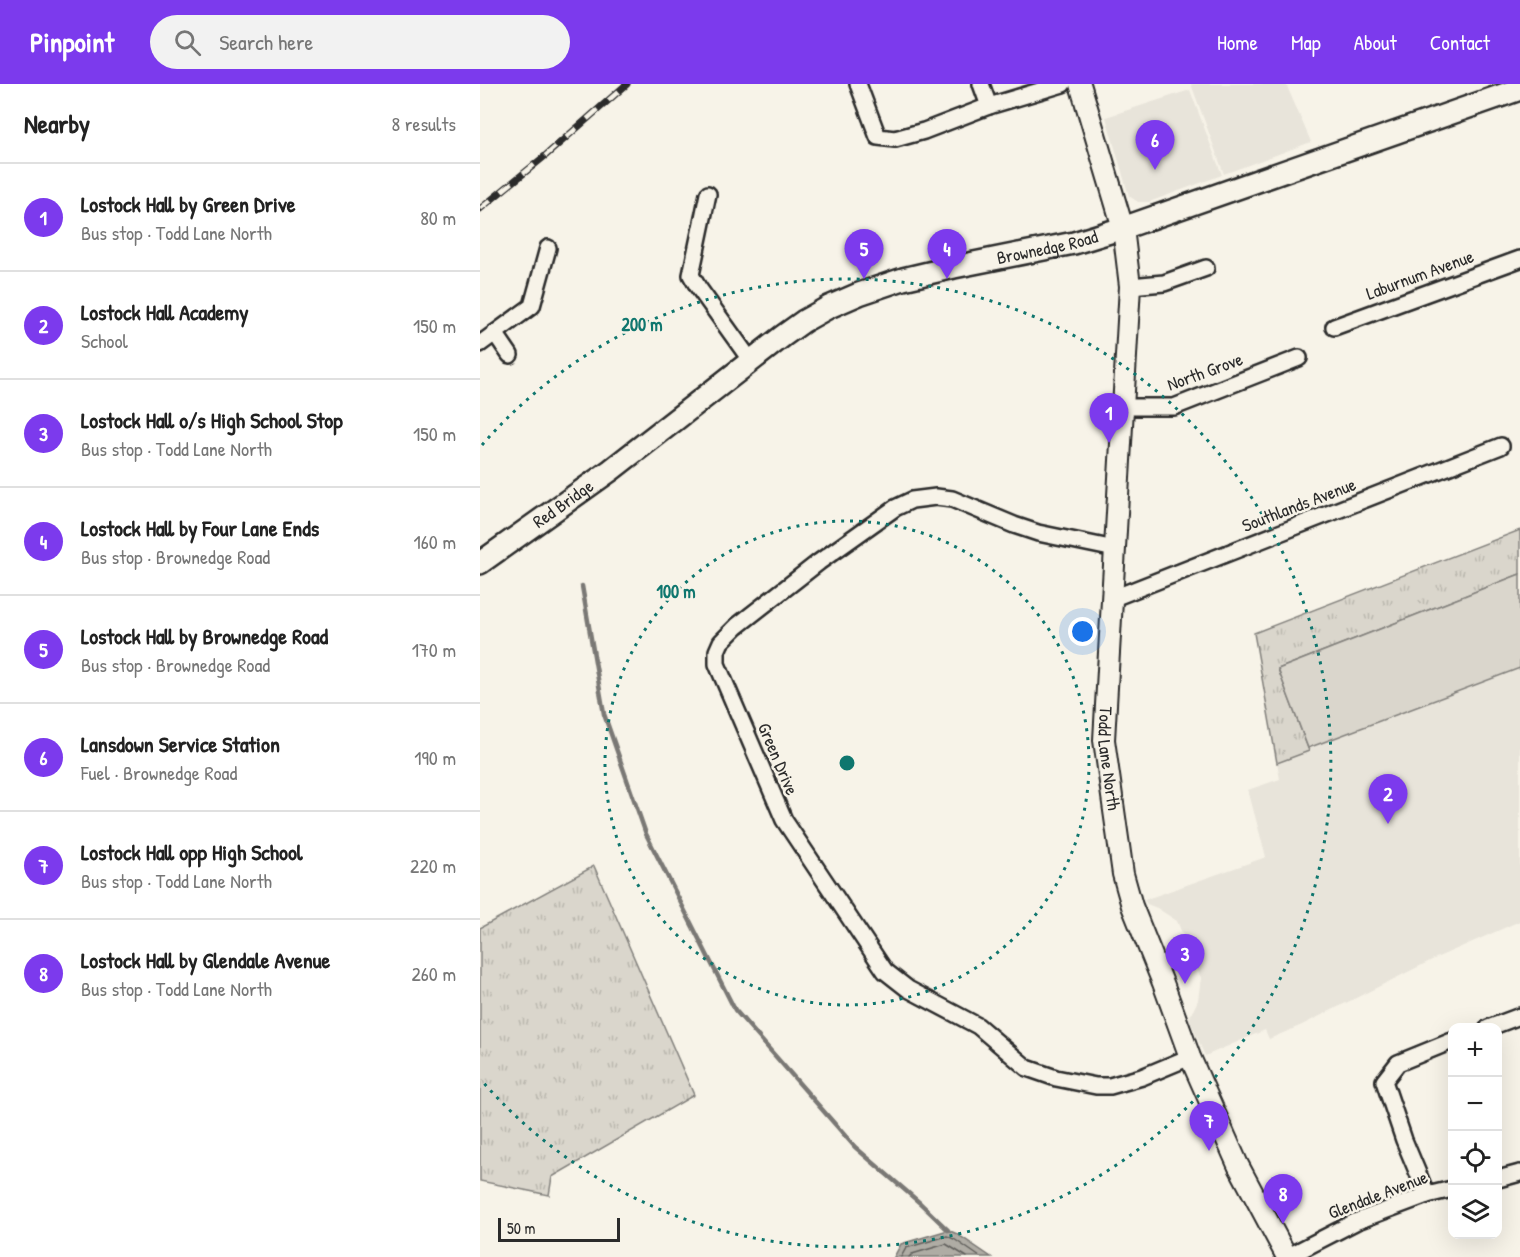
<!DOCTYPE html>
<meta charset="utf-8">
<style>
body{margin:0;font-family:"Patrick Hand",sans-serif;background:#f2f2f2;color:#222}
.controls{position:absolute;right:18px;bottom:18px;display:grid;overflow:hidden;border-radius:12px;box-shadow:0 6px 24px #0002}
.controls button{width:54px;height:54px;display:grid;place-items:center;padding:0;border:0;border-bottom:2px solid #e0e0e0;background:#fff;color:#222;font:30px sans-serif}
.scale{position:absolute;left:18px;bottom:15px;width:122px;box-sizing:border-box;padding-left:6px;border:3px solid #2b2b2b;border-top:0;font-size:16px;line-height:21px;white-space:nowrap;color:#2b2b2b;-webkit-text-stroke:4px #f7f3e8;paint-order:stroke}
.you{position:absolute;left:603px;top:548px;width:21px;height:21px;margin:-15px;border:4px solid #fff;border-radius:50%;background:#1a73e8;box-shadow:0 0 0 9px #1a73e833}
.badge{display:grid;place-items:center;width:39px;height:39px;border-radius:50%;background:#7c3aed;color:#fff;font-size:20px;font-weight:700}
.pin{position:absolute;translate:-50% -50px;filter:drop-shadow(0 2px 3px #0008)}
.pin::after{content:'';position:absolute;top:32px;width:21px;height:18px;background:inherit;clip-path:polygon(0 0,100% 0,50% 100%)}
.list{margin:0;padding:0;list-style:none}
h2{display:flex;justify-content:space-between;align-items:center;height:78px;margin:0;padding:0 24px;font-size:26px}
h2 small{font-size:20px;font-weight:400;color:#767676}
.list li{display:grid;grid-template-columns:39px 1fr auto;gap:18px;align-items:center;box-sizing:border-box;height:108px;padding:0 24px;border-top:2px solid #e0e0e0}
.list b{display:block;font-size:22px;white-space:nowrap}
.list p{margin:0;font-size:20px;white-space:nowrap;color:#767676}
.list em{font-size:20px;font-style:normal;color:#767676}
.icon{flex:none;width:33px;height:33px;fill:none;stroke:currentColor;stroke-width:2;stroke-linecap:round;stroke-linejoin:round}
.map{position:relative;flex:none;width:1040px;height:1173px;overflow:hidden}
header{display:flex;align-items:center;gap:36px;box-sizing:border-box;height:84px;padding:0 30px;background:#7c3aed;color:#fff}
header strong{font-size:28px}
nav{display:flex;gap:33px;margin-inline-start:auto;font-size:21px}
.search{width:420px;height:54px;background:#f2f2f2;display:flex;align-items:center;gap:15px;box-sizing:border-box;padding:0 21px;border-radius:33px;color:#767676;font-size:22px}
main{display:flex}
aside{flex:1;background:#fff}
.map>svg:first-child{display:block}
.built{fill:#e8e4da}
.grass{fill:url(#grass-tufts);stroke:#82807c;stroke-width:1.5}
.pitch{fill:#dad6cc;stroke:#82807c;stroke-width:1.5}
.water{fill:#afaca4;stroke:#7a7874;stroke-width:1.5}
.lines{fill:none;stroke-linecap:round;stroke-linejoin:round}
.shore{stroke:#605f5b;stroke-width:1.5}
.stream{stroke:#7a7874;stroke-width:4.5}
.minor-casing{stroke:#2b2b2b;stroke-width:20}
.tertiary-casing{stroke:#2b2b2b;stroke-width:24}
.secondary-casing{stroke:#2b2b2b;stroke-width:26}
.minor{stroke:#f7f3e8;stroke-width:15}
.tertiary{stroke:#f7f3e8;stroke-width:20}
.secondary{stroke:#f7f3e8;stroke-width:21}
.rail-casing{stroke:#2b2b2b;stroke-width:7}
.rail{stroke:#f7f3e8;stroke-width:4.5;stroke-dasharray:14;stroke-linecap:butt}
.ring{fill:none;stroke:#0f766e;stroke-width:3;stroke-dasharray:3 6}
.labels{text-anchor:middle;stroke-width:5;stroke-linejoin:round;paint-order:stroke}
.street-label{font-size:18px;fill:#2b2b2b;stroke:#f7f3e8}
.centre{fill:#0f766e;stroke:#f7f3e8;stroke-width:3}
.ring-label{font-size:18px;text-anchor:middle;font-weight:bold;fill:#0f766e;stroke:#f7f3e8;stroke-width:5;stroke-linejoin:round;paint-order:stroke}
</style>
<header>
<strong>Pinpoint</strong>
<div class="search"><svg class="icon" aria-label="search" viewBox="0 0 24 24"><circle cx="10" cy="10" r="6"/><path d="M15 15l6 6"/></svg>Search here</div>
<nav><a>Home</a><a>Map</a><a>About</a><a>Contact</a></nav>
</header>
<main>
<aside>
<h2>Nearby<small>8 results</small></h2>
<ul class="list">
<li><span class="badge">1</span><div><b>Lostock Hall by Green Drive</b><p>Bus stop · Todd Lane North</p></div><em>80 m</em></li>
<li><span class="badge">2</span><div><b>Lostock Hall Academy</b><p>School</p></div><em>150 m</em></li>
<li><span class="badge">3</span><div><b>Lostock Hall o/s High School Stop</b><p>Bus stop · Todd Lane North</p></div><em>150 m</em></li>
<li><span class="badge">4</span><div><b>Lostock Hall by Four Lane Ends</b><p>Bus stop · Brownedge Road</p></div><em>160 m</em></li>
<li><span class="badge">5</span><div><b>Lostock Hall by Brownedge Road</b><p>Bus stop · Brownedge Road</p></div><em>170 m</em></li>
<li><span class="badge">6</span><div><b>Lansdown Service Station</b><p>Fuel · Brownedge Road</p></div><em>190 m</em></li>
<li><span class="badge">7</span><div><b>Lostock Hall opp High School</b><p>Bus stop · Todd Lane North</p></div><em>220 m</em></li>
<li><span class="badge">8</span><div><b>Lostock Hall by Glendale Avenue</b><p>Bus stop · Todd Lane North</p></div><em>260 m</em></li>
</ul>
</aside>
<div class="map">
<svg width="1040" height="1173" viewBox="0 0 1040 1173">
<defs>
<pattern id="grass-tufts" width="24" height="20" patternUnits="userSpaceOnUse" patternTransform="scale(1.5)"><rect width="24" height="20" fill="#dad6cc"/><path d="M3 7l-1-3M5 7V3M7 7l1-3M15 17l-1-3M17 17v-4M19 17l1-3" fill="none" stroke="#bbb8af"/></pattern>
</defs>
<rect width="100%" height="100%" fill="#f7f3e8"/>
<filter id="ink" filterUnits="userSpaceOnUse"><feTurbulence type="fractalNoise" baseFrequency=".0167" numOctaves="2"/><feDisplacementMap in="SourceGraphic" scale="12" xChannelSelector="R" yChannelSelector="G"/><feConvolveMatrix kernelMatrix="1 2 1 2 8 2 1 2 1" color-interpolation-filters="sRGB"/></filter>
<g filter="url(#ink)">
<g class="built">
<path d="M711 0H806L831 58 744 90Z"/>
<path d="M710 6 742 91 669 118H658L649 112 626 33Z"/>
<path d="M1040 446V837L956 874 822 941 789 955 785 946 725 972 709 935 718 916 721 894 697 837 677 824 667 820 664 816 786 773 768 706 800 695 774 549Z"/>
</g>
<g class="grass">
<path d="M1040 446V490L798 585 829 667 797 679 774 549Z"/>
<path d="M114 782 214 1011 72 1093 69 1111 0 1097V844Z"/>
</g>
<path class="pitch" d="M1040 490V584L828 664 798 585Z"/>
<path class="water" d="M468 1146 477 1150 511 1173H414L421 1160Z"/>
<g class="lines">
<g class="shore">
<path d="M421 1173 426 1164 467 1152 474 1155 500 1173"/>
<path d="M429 1173 432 1170 466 1160 487 1173"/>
</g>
<path class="stream" d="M102 502 124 630 166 750 255 926 375 1063 440 1119 468 1146"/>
<g class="minor-casing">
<g id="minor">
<path d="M378 0 398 53 415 55 444 47 509 22 583 0"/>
<path d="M501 0 509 22"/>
<path d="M228 110 211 191 218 203 271 277"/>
<path d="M650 202 684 199 726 184"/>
<path d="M854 243 1040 175"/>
<path d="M15 249 30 271"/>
<path d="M0 260 52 222 68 164"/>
<path d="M642 323H694L819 274"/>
<path d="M635 465 558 449 534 441 472 415 456 413 432 416 415 424 339 478 257 542 241 558 237 567V580L304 736 405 887 428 905 498 942 547 984 576 994 616 1002H630L662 993 710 973"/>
<path d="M631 515 1021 362"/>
<path d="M1008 944 1040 932"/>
<path d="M1018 1095 1040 1089"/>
<path d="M947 1111 924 1056 904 997 918 979 972 957"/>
<path d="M807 1173 875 1138 947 1111 972 1105"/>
</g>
</g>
<g class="tertiary-casing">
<g id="tertiary">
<path id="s1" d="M600 0 643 144 650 202 624 656 643 790 652 822 683 899 710 973 758 1081 807 1173"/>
</g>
</g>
<g class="secondary-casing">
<g id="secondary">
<path id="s2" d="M0 479 131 386 303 252 324 237 349 223 379 210 423 195 474 183 594 159 643 144 1040 5"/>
</g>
</g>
<use href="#minor" class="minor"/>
<use href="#tertiary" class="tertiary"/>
<use href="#secondary" class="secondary"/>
<g class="rail-casing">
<path id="rail" d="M0 125 65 72 147 0"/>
</g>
<use href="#rail" class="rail"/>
</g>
</g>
<g class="ring">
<circle cx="367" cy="679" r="242"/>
<path d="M2 361A484 484 0 1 1 2 997"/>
</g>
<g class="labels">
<g class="street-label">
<text dy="6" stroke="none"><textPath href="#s2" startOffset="660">Brownedge Road</textPath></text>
<text transform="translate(940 191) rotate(-20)" y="6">Laburnum Avenue</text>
<text transform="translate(725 288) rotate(-20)" y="6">North Grove</text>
<text dy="6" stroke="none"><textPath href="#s2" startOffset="102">Red Bridge</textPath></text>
<text transform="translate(819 421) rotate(-21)" y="6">Southlands Avenue</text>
<text transform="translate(298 675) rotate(67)" y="6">Green Drive</text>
<text dy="6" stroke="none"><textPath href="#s1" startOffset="682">Todd Lane North</textPath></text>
<text transform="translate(898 1111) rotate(-21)" y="6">Glendale Avenue</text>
</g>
</g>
<circle cx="367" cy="679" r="9" class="centre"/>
<g class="ring-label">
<text x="162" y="247">200 m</text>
<text x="196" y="514">100 m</text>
</g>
</svg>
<div class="controls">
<button>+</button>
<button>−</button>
<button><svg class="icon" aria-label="locate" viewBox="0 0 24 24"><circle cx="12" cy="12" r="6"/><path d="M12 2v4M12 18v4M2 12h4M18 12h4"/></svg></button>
<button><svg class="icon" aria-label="layers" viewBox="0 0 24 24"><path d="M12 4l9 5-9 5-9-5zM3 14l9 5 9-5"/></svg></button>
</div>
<div class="scale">50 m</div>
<div class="you"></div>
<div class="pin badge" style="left:629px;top:359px">1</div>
<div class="pin badge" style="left:908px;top:740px">2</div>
<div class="pin badge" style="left:705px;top:900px">3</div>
<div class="pin badge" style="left:467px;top:195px">4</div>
<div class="pin badge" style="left:384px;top:195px">5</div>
<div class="pin badge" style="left:675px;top:86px">6</div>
<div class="pin badge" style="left:729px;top:1067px">7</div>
<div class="pin badge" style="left:803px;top:1140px">8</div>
</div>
</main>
